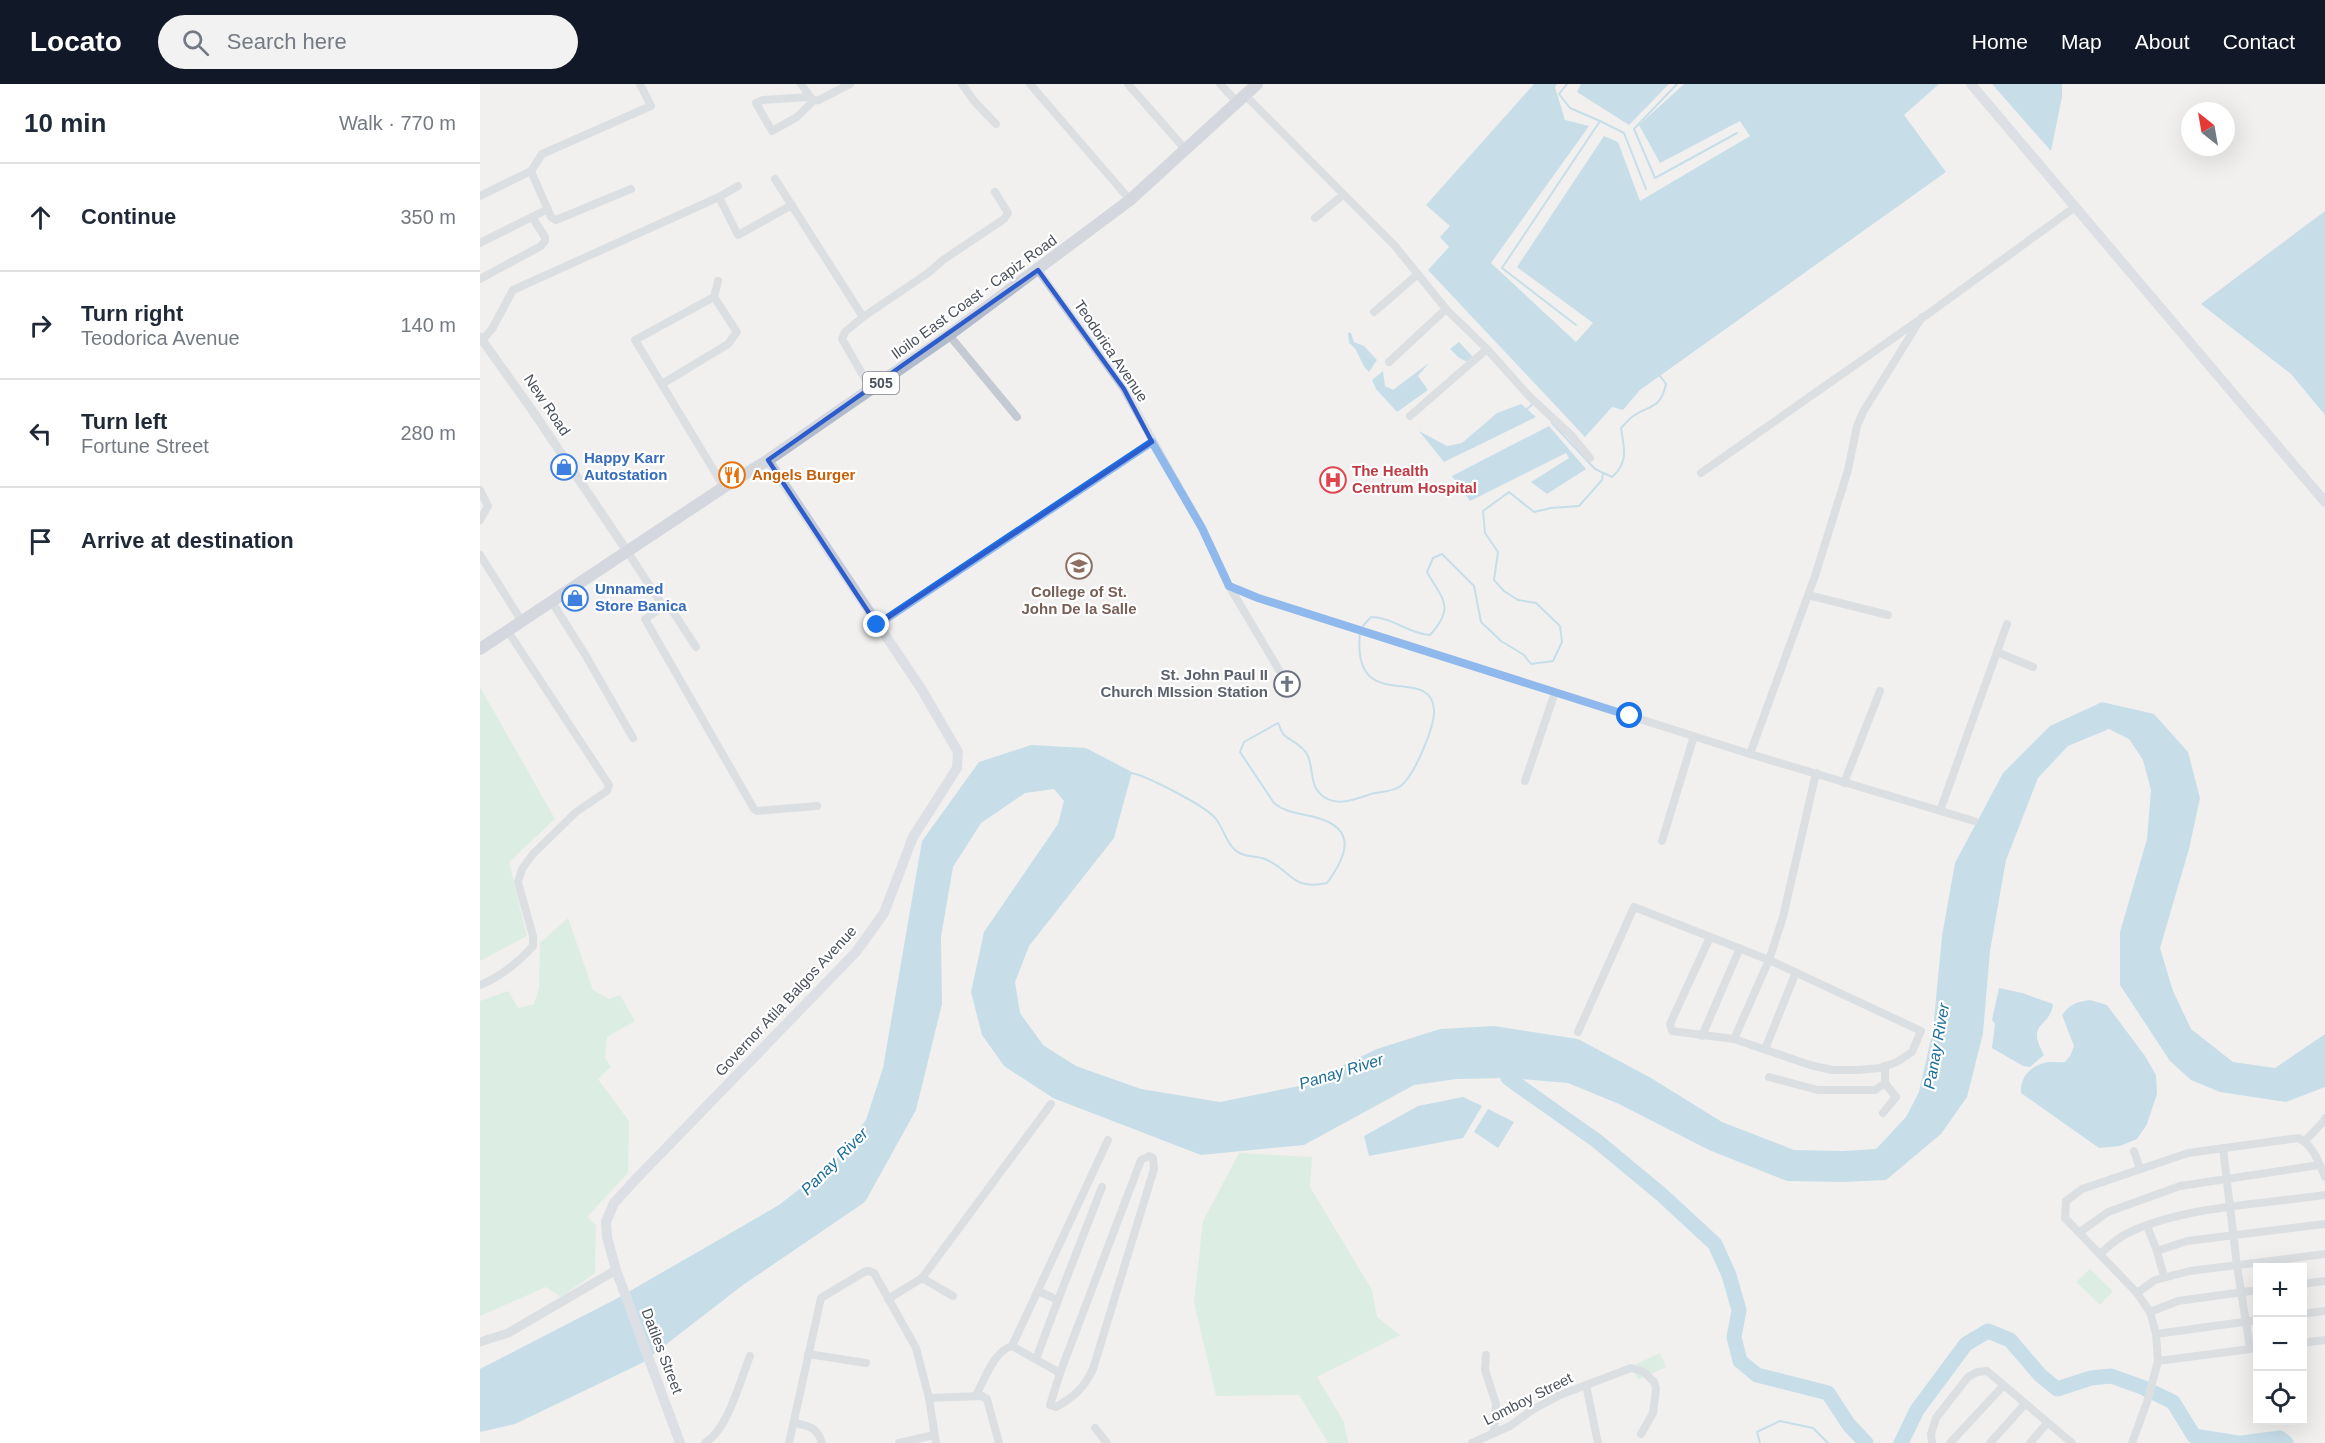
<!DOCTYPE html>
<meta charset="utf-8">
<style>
body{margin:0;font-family:Arial,sans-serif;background:#f2f2f3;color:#1f2937}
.controls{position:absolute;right:18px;bottom:18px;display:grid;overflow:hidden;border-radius:0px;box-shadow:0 6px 24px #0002}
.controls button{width:54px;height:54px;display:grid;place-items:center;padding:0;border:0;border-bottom:2px solid #e0e1e3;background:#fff;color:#1f2937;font:30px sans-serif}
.compass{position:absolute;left:1701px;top:18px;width:54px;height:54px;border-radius:50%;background:#fff;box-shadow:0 6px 24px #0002;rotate:329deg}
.stop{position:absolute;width:18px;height:18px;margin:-14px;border:4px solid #1a73e8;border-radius:50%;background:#fff}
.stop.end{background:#1a73e8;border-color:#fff;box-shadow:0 2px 6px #0008}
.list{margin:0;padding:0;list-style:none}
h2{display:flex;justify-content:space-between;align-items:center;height:78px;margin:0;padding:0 24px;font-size:26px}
h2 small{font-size:20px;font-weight:400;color:#747a83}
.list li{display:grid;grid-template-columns:39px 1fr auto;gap:18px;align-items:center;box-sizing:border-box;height:108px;padding:0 24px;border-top:2px solid #e0e1e3}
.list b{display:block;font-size:22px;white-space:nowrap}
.list p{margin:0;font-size:20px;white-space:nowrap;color:#747a83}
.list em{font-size:20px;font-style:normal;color:#747a83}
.icon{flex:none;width:33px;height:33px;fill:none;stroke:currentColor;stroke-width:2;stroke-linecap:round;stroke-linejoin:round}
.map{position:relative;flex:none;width:1845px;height:1359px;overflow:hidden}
header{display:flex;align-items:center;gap:36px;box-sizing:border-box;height:84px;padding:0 30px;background:#111827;color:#fff}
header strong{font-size:28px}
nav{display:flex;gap:33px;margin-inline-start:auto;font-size:21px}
.search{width:420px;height:54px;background:#f2f2f3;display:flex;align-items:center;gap:15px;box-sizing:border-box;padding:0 21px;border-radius:33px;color:#747a83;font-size:22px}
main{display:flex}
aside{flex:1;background:#fff}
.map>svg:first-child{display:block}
.green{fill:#c3ead7}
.water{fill:#94c7e2}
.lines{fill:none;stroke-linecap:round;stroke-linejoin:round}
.stream{stroke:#94c7e2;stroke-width:2}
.river{stroke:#94c7e2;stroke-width:15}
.minor{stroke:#c4c9d2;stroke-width:8}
.tertiary{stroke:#c4c9d2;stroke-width:9}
.secondary{stroke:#c4cad6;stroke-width:10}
.primary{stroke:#b2bbcb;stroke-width:12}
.route{stroke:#1a73e8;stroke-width:8}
.marked{fill:none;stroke:#2d5dcd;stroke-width:4.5;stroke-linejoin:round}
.labels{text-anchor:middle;stroke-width:4.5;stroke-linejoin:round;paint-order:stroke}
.shield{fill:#fff;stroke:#80848c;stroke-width:1.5}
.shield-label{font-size:14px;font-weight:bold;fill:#49505a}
.street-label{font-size:15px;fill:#49505a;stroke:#fff}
.shop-label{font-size:15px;font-weight:bold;fill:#366cbe;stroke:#fff;text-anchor:start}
.health-label{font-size:15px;font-weight:bold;fill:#be3a42;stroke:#fff;text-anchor:start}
.food-label{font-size:15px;font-weight:bold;fill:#c56008;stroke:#fff;text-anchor:start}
.education-label{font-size:15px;font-weight:bold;fill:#785e54;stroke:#fff}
.worship-label{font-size:15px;font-weight:bold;fill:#5b616d;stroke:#fff;text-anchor:end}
.water-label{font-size:16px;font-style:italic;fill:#1c6e9a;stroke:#fff}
</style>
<header>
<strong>Locato</strong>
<div class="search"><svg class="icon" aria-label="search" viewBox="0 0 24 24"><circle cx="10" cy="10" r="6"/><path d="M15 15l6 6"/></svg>Search here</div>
<nav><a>Home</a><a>Map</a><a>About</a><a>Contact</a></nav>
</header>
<main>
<aside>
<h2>10 min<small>Walk · 770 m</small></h2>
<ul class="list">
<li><svg class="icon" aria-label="ahead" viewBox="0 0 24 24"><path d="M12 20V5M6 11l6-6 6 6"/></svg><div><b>Continue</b></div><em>350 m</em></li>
<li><svg class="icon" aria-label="right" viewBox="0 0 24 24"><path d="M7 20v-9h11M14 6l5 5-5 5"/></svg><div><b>Turn right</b><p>Teodorica Avenue</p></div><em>140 m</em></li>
<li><svg class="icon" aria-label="left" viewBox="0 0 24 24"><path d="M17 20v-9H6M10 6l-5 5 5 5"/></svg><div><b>Turn left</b><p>Fortune Street</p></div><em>280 m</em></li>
<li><svg class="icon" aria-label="arrive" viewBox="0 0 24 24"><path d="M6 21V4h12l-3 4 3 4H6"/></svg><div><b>Arrive at destination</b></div></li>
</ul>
</aside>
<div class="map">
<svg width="1845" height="1359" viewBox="0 0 1845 1359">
<rect width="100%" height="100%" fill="#f1f0ef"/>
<g class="green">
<path d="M0 603 75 735 29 778 47 852 0 877Z"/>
<path d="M88 834 113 906 129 915 140 911 155 937 127 953 125 974 131 983 118 995 149 1037 148 1089 107 1133 116 1141 115 1189 81 1213 66 1203 0 1232V917L28 907 38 924 54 920 59 904 60 859Z"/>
<path d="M759 1069 832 1073 830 1103 892 1206 897 1233 920 1251 837 1293 864 1338 868 1359H848L819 1311 736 1312 714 1218 723 1137Z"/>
<path d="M1610 1185 1633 1207 1620 1221 1596 1198Z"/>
<path d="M1180 1269 1186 1283 1158 1296 1152 1282Z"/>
</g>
<g class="water">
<path d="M1054 0H1077L1075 3 1085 36 1109 42 1011 179 1096 258 1113 239 1037 183 1124 52 1138 58 1160 117 1270 52 1260 37 1180 79 1159 41 1204 0H1459L1424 31 1466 88 1160 306 1143 326 1132 323 1105 353 948 186 969 163 960 153 970 142 946 121Z"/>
<path d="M1101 0H1189L1149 41 1097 8Z"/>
<path d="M1512 0H1582V13L1571 67Z"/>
<path d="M1845 127V331L1811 290 1721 220Z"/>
<path d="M868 249H871L874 258 884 262 897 276 889 288C879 279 880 266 869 259Z"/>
<path d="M979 258 993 273 987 278 978 273 970 265Z"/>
<path d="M949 279 938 292 948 306 917 328 896 305 892 296 903 287 905 302 913 306Z"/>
<path d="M1041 320 1056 333 964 378 939 347 967 362 982 359 1017 329Z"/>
<path d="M1069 342 1106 385 1067 410 1051 398 1089 374 1086 369 990 417 972 392Z"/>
<path d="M1622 618 1674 630 1708 668 1720 714 1709 765 1680 864 1693 907 1711 945 1753 978 1795 984 1845 950V1003L1806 1018 1740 1008 1711 996 1690 977 1640 901V848L1667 755 1671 706 1663 676 1649 655 1629 645 1588 662 1558 694 1526 776 1510 867 1503 949 1487 1013 1461 1050 1406 1096 1363 1098 1307 1097 1229 1066 1139 1020 1088 999 1028 994 977 995 934 1001 824 1061 721 1071 573 1014 524 982 502 951 491 908 504 848 578 740 584 717 574 705 545 709 501 739 473 783 461 853 462 920 436 1026 385 1118 263 1201 162 1279 35 1340 0 1348V1285L136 1215 299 1121 353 1079 386 1036 403 984 442 757 499 678 551 661 606 664 652 688 634 754 549 862 535 898 540 929 563 961 596 982 661 1005 740 1018 819 1002 897 965 960 945 1014 942 1098 955 1171 994 1242 1038 1314 1066 1363 1067 1396 1065 1426 1033 1439 1008 1453 946 1462 852 1475 779 1523 689 1570 642Z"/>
<path d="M1519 904 1542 909 1573 920C1570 945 1545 937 1564 971L1550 983 1543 982 1512 964 1515 940 1512 936Z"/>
<path d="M1610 916 1627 921 1665 972 1676 991 1677 1010 1667 1040 1657 1055 1640 1062 1619 1064 1541 1009C1540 994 1549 983 1564 979 1570 977 1579 979 1585 978L1590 972 1594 962 1582 931C1590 920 1596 918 1610 916Z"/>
<path d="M983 1013 1002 1022 983 1054 889 1072 884 1052 938 1022Z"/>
<path d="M1008 1025 1034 1038 1018 1064 994 1048Z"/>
</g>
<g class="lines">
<g class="stream">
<path d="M1087 0 1079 10 1090 24 1120 37 1022 184 1096 241"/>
<path d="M1197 0 1154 45 1175 94 1257 49"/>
<path d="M1120 37 1144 49 1166 105"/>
<path d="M1047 325 1054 319"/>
<path d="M1072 339 1115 385 1132 393C1149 379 1144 363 1141 344 1144 341 1148 336 1152 333 1169 320 1180 327 1186 300L1180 292"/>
<path d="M882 543 891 533C912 533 929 550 950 551 976 522 962 515 947 488L953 474 962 470 994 502 1001 538 1021 557 1044 571 1051 580 1073 577 1082 558 1080 542 1056 519 1038 516 1024 507 1014 496 1018 468 1005 449 1003 427 1029 408 1054 428 1071 424 1099 422 1122 396 1123 389"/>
<path d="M651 689C667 692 726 722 736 735 744 745 745 757 755 766 764 774 775 771 785 775 812 786 811 807 847 799 866 773 878 746 838 734 822 729 807 730 794 719L760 668 764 658 798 639C800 643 801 648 804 651 811 657 825 663 828 672 834 686 829 703 844 713 858 722 874 716 888 711 898 707 909 709 919 703 933 695 955 643 954 626 951 578 871 634 880 548"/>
<path d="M1280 1359 1277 1348 1300 1337 1333 1344 1348 1359"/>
</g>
<g class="river">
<path d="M1028 994 1117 1057 1182 1111 1235 1160 1249 1191 1259 1226 1254 1253 1260 1277 1277 1291 1348 1309 1369 1341 1386 1359"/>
<path d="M1421 1359 1437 1326 1486 1260 1508 1247 1530 1256 1560 1291 1577 1305 1611 1294 1631 1292 1662 1303 1693 1318 1714 1352 1758 1359"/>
<path d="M1762 1359 1800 1354 1806 1359"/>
</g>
<g class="minor">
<path d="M321 0 332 15"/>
<path d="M482 0 494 17 516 40"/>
<path d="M550 0 650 116"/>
<path d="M648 0 705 65"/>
<path d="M740 0 757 18"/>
<path d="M765 11 915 162 966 225 1007 265 1049 312 1092 352 1110 374"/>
<path d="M329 13 283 16 276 19 292 47 317 33 333 17 339 16 370 0"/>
<path d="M51 87 71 133 76 136 151 105"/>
<path d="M295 95 383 233"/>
<path d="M0 112 51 87 62 70 171 22 160 0"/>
<path d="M239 113 258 102"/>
<path d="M835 134 863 111"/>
<path d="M0 159 68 125"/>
<path d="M558 186 644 305 722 444 749 502 799 586"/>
<path d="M0 195 61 162 65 157V153L52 133"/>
<path d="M234 213 155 256 244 403"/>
<path d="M894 228 938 190"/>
<path d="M469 251 537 333"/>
<path d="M2 256 12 245 33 206 239 113 258 151 312 121"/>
<path d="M909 278 966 225"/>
<path d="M182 300 248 260 257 248 234 213 238 197"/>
<path d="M391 305 362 255 365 248 383 233 448 189 463 176 524 135 528 129 515 108"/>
<path d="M930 332 1007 265"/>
<path d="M1221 389 1452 227 1595 123"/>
<path d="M0 406 8 422 0 436"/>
<path d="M147 467 183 522"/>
<path d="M0 471 41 536"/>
<path d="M749 502 779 514 1270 670 1494 737"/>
<path d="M1328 511 1408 531"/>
<path d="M72 518 106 572 153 654"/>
<path d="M397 541 672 358"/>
<path d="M216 563 188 520 165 535 274 725 277 727 337 722"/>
<path d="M1517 568 1553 583"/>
<path d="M1270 670 1335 492 1368 386 1377 342 1383 328 1442 233"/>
<path d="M1045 697 1075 608"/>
<path d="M1364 699 1400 607"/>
<path d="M1460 727 1527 540"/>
<path d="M1182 757 1214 652"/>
<path d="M0 901C19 894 40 877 53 862V852L38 798 42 785 53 770 96 728 127 707 129 701 27 546"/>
<path d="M1098 948 1154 823 1289 876 1441 947 1432 968 1417 978 1400 984 1378 986H1352L1330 981 1254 955 1192 947 1190 940 1230 853"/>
<path d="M1222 952 1260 864"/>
<path d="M1254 955 1289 876 1303 833 1336 689"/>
<path d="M1285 965 1316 888"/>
<path d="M1289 993 1338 1006H1395L1405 999V982"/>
<path d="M1403 1029 1416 1013 1405 999"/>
<path d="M1825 1057 1844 1037 1845 1034"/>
<path d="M1743 1064 1757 1182 1770 1264"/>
<path d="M1654 1067 1660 1085"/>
<path d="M669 1072 673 1074 674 1085 613 1285C604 1304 594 1313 576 1323L570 1321 580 1289 661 1076Z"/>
<path d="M1667 1142 1677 1167 1684 1193"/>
<path d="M1600 1148 1628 1128 1700 1102 1839 1081"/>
<path d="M1677 1167 1707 1157 1845 1140"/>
<path d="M1620 1170C1629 1162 1638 1153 1650 1148 1706 1122 1784 1120 1845 1111"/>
<path d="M442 1194 473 1212"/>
<path d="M1822 1200 1845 1197"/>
<path d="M558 1207 578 1216 622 1103"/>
<path d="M1657 1209 1675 1196 1710 1187 1845 1170"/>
<path d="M408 1215 442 1194 571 1020"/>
<path d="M1670 1228 1698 1217 1778 1206"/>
<path d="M1822 1230 1845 1227"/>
<path d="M1676 1250 1778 1236"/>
<path d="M1822 1259 1845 1256"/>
<path d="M532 1262 628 1056"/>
<path d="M328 1270 386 1279"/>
<path d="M1006 1271 1005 1286 1016 1320 1014 1349"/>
<path d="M556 1275 578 1216"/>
<path d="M1678 1277 1778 1264"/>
<path d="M1106 1301 1118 1359"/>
<path d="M496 1311C505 1295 514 1267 532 1262L580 1289"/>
<path d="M449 1314 502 1312 507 1315 519 1359"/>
<path d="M314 1339C330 1342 337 1343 342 1359"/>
<path d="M615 1344 627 1359"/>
<path d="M225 1359C248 1345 260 1297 270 1272"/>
<path d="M309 1359 341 1214 384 1188 389 1187 394 1189 436 1264 449 1314 456 1359"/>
<path d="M419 1359 454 1351"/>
<path d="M992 1359 1030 1342 1052 1326 1080 1311 1151 1284 1164 1288 1174 1298 1176 1305 1173 1329 1161 1350"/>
<path d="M1452 1359 1451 1350 1456 1334 1488 1293 1497 1288 1507 1287 1592 1359"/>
<path d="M1470 1359 1523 1302"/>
<path d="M1510 1359 1545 1320"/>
<path d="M1550 1359 1567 1339"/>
<path d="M1652 1359 1667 1318 1678 1277 1676 1250 1670 1228 1657 1209 1585 1134 1586 1117 1602 1105 1708 1069 1818 1054C1833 1060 1839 1079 1845 1093"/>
</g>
<g class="tertiary">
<path d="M0 253 52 326 147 467"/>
<path d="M0 1258 28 1249 136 1186"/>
</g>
<g class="secondary">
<path d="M1491 0 1845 418"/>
<path d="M200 1359 136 1186 127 1153 126 1138 134 1119 157 1094 376 868 404 829 433 753 477 684 478 668 442 606 288 376"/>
</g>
<path class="primary" d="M0 565 244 403 288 376 469 251 650 116 777 0"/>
</g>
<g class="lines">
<path class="route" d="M397 541 672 358 722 444 749 502 778 514 1150 632"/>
</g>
<path d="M0 0H1845V1359H0ZM558 186 644 305 672 358 397 541 288 376Z" fill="#f1f0ef" fill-opacity=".55" fill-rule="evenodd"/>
<path class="marked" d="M558 186 644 305 672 358 397 541 288 376Z"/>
<defs>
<g id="shop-ring" transform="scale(1.35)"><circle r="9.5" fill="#fff" stroke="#3f7fe0" stroke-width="1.5"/><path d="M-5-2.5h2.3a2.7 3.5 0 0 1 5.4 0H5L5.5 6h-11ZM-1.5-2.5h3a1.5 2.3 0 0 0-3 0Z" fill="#3f7fe0"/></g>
<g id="restaurant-ring" transform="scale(1.35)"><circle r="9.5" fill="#fff" stroke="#e8710a" stroke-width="1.5"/><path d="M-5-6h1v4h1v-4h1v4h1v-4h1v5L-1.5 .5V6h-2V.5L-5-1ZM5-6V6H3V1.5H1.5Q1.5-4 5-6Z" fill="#e8710a"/></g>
<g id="hospital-ring" transform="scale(1.35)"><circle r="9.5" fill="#fff" stroke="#e0444e" stroke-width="1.5"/><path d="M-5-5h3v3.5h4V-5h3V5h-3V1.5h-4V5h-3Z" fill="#e0444e"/></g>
<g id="university-ring" transform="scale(1.35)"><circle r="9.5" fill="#fff" stroke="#8d6e63" stroke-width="1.5"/><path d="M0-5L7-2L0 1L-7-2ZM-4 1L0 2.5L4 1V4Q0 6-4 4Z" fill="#8d6e63"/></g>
<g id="church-ring" transform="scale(1.35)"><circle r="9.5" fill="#fff" stroke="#6b7280" stroke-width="1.5"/><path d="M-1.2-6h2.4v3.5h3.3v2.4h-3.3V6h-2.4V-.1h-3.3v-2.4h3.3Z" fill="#6b7280"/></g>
</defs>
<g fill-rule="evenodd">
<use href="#shop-ring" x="84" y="383"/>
<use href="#restaurant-ring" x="252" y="391"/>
<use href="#hospital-ring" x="853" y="396"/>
<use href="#university-ring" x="599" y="482"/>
<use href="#shop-ring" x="95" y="514"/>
<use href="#church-ring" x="807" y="600"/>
</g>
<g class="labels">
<rect class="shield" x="383" y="288" width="36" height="22" rx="4.5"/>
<g class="shield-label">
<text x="401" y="304">505</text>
</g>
<g class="street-label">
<text transform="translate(494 213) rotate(-36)" y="5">Iloilo East Coast - Capiz Road</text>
<text transform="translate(631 267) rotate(56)" y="5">Teodorica Avenue</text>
<text transform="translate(67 321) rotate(56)" y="5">New Road</text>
<text transform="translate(306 917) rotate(-47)" y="5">Governor Atila Balgos Avenue</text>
<text transform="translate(182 1267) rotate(69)" y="5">Datiles Street</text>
<text transform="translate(1048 1315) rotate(-27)" y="5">Lomboy Street</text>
</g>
<g class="shop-label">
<text x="104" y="379">Happy Karr<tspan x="104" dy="17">Autostation</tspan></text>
<text x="115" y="510">Unnamed<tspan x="115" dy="17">Store Banica</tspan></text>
</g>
<g class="health-label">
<text x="872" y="392">The Health<tspan x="872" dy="17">Centrum Hospital</tspan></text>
</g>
<g class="food-label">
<text x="272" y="396">Angels Burger</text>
</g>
<g class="education-label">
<text x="599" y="513">College of St.<tspan x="599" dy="17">John De la Salle</tspan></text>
</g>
<g class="worship-label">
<text x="788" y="596">St. John Paul II<tspan x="788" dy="17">Church MIssion Station</tspan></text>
</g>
<g class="water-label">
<text transform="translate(1456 962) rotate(-80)" y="6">Panay River</text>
<text transform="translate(861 987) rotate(-17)" y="6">Panay River</text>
<text transform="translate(354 1077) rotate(-45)" y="6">Panay River</text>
</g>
</g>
</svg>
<div class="controls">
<button>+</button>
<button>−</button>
<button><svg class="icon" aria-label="locate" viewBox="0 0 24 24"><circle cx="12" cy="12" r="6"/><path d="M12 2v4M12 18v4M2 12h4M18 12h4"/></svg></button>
</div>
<svg class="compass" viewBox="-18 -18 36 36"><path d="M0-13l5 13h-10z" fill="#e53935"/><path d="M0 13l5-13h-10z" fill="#747a83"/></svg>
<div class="stop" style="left:1150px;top:632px"></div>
<div class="stop end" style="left:397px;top:541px"></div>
</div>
</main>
